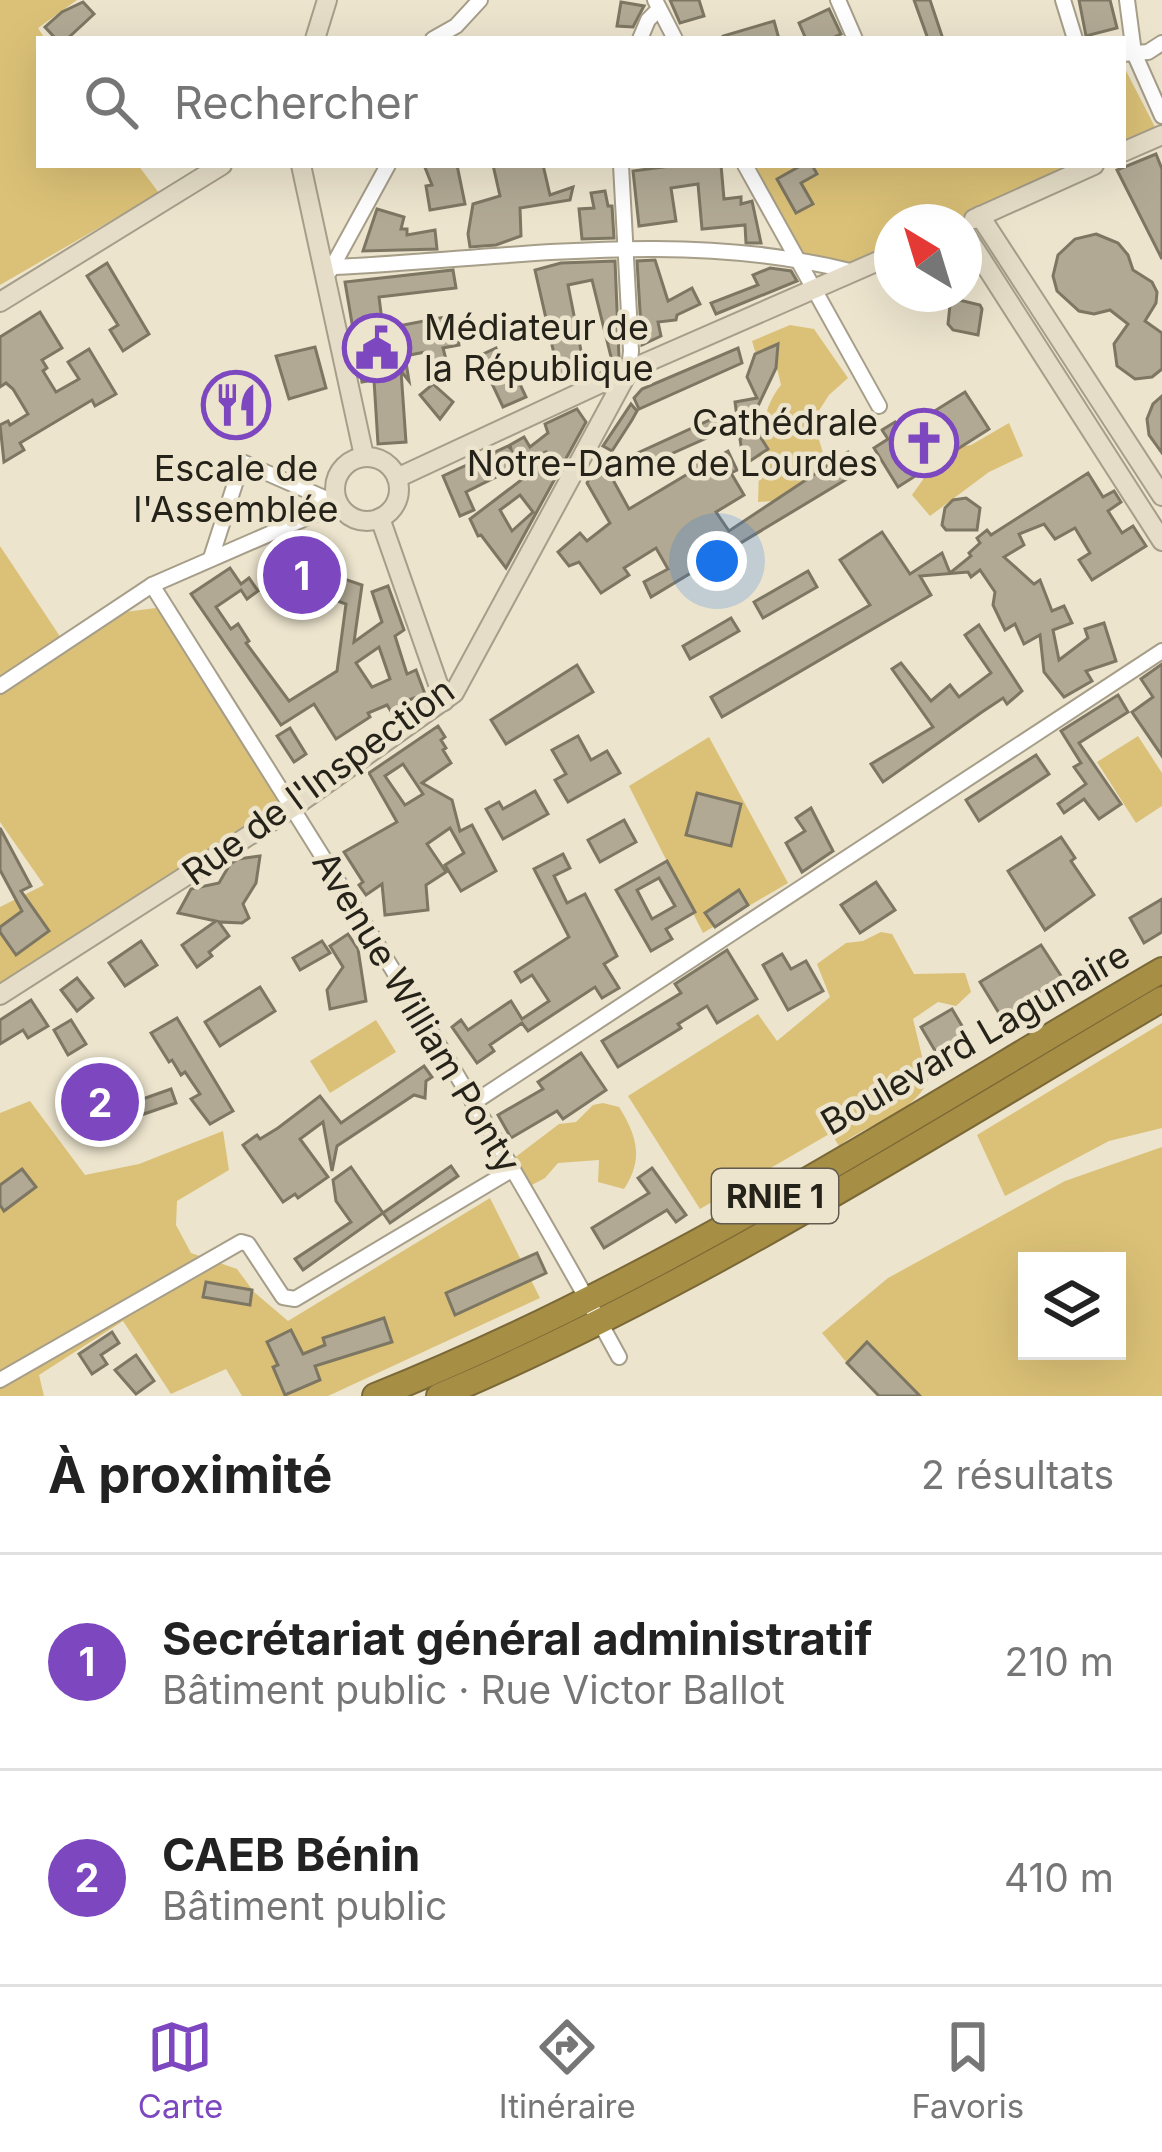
<!DOCTYPE html>
<html lang="fr">
<meta charset="utf-8">
<style>
body{margin:0;font-family:Inter,sans-serif;background:#f6f6f6;color:#222}
.controls{position:absolute;right:36px;bottom:36px;display:grid;overflow:hidden;border-radius:0px;box-shadow:0 12px 48px #0002}
.controls button{width:108px;height:108px;display:grid;place-items:center;padding:0;border:0;border-bottom:3px solid #e0e0e0;background:#fff;color:#222;font:60px sans-serif}
.compass{position:absolute;left:874px;top:204px;width:108px;height:108px;border-radius:50%;background:#fff;box-shadow:0 12px 48px #0002;rotate:322deg}
.you{position:absolute;left:717px;top:561px;width:42px;height:42px;margin:-30px;border:9px solid #fff;border-radius:50%;background:#1a73e8;box-shadow:0 0 0 18px #1a73e833}
.badge{display:grid;place-items:center;width:78px;height:78px;border-radius:50%;background:#7c47bf;color:#fff;font-size:39px;font-weight:700}
.pin{position:absolute;translate:-50% -50%;border:6px solid #fff;box-shadow:0 3px 12px #0006}
.list{margin:0;padding:0;list-style:none}
h2{display:flex;justify-content:space-between;align-items:center;height:156px;margin:0;padding:0 48px;font-size:51px}
h2 small{font-size:39px;font-weight:400;color:#767676}
.list li{display:grid;grid-template-columns:78px 1fr auto;gap:36px;align-items:center;box-sizing:border-box;height:216px;padding:0 48px;border-top:3px solid #e0e0e0}
.list b{display:block;font-size:45px;white-space:nowrap}
.list p{margin:0;font-size:39px;white-space:nowrap;color:#767676}
.list em{font-size:39px;font-style:normal;color:#767676}
.icon{flex:none;width:66px;height:66px;fill:none;stroke:currentColor;stroke-width:2;stroke-linecap:round;stroke-linejoin:round}
.map{position:relative;flex:none;width:1162px;height:1396px;overflow:hidden}
.search{position:absolute;background:#fff;box-shadow:0 12px 48px #0002;left:36px;right:36px;top:36px;height:132px;display:flex;align-items:center;gap:30px;box-sizing:border-box;padding:0 42px;border-radius:0px;color:#767676;font-size:45px}
.sheet{height:588px;background:#fff}
nav{display:flex;justify-content:space-around;align-items:center;box-sizing:border-box;height:168px;border-top:3px solid #e0e0e0;background:#fff;font-size:33px;color:#767676}
nav a{display:grid;justify-items:center;gap:6px}
nav .on{color:#7c47bf}
.map>svg:first-child{display:block}
.green{fill:#dbc177;fill-rule:evenodd}
.building{fill:#b1a994;stroke:#7d7662;stroke-width:3;fill-rule:evenodd}
.lines{fill:none;stroke-linecap:round;stroke-linejoin:round}
.street-casing{stroke:#a69e89;stroke-width:18}
.secondary-casing{stroke:#a69e89;stroke-width:22}
.highway-casing{stroke:#7a6836;stroke-width:28}
.street{stroke:#fff;stroke-width:14}
.secondary{stroke:#e5ddc7;stroke-width:18}
.highway{stroke:#a78e45;stroke-width:24}
.labels{text-anchor:middle;stroke-width:9;stroke-linejoin:round;paint-order:stroke}
.shield{fill:#ece4cd;stroke:#615c4f;stroke-width:3}
.shield-label{font-size:33px;font-weight:bold;fill:#252219}
.poi-label{font-size:36px;fill:#252219;stroke:#ece4cd;text-anchor:start}
.street-label{font-size:36px;fill:#252219;stroke:#ece4cd}
</style>
<div class="map">
<svg width="1162" height="1396" viewBox="0 0 1162 1396">
<rect width="100%" height="100%" fill="#ece4cd"/>
<g class="green">
<path d="M0 0H77L38 28 45 39H39V165H138L159 193 0 285Z"/>
<path d="M1123 65 1156 129 1123 144Z"/>
<path d="M754 165H1077L952 222H892V249L855 266 803 254Z"/>
<path d="M790 325 814 329 848 378 829 395 813 420 827 466 773 501 758 502C760 465 756 414 781 385L774 356 758 361 752 341Z"/>
<path d="M1009 423 1023 456 989 472 930 516 912 495 944 450 971 445Z"/>
<path d="M0 546 61 638 0 678Z"/>
<path d="M156 608 292 808 0 994V907L44 885 0 822V686L109 614Z"/>
<path d="M1138 736 1162 773V806L1136 823 1097 762Z"/>
<path d="M709 737 788 883 703 933 629 786Z"/>
<path d="M881 932 892 934 914 974 965 973 971 992 956 1006 938 1002 913 1019 928 1081C910 1117 869 1122 839 1146L831 1133 700 1209 628 1096 758 1014 777 1041 830 997 817 964 846 943 863 941Z"/>
<path d="M376 1020 396 1052 330 1093 310 1061Z"/>
<path d="M1162 1023V1128L1109 1141 1005 1196 977 1135Z"/>
<path d="M30 1101 85 1175 139 1164 223 1131 229 1170 177 1201 176 1225 191 1253 237 1269 254 1292 288 1321 490 1198 540 1298 328 1396H242L226 1369 171 1394 123 1321 39 1375 44 1396H0V1113Z"/>
<path d="M603 1103 619 1107C637 1136 644 1159 624 1189L598 1182 599 1160 558 1163 545 1178 528 1187 509 1162 559 1124 576 1122 593 1105Z"/>
<path d="M1162 1147V1396H920L868 1343 847 1363 822 1333 888 1278 1065 1181ZM1027 1261H1117V1351H1027Z"/>
</g>
<g class="building">
<path d="M670 0H699L704 16 680 23Z"/>
<path d="M914 0H930L943 39H928Z"/>
<path d="M1079 0H1110L1117 28 1086 36Z"/>
<path d="M83 2 94 14 67 39H56L45 27 62 12Z"/>
<path d="M621 2 644 6 633 27 617 26Z"/>
<path d="M829 9 841 34 830 39H806L799 23Z"/>
<path d="M774 21 779 39H723V36Z"/>
<path d="M1156 154 1162 169V259L1117 170Z"/>
<path d="M424 165H457L465 204 430 210 426 186 432 185Z"/>
<path d="M493 165H543L550 195 573 187 570 200 520 208 521 236 496 245 470 247 468 234 473 204 500 196Z"/>
<path d="M678 165H721L724 199 741 197V204L752 201 761 243H746L745 225 702 229 698 184 671 188 676 221 639 226 633 171Z"/>
<path d="M802 165H812L817 174 801 183 813 204 796 213 777 179Z"/>
<path d="M605 191 608 206H612L614 238 582 239 579 209 594 208 591 193Z"/>
<path d="M377 209 404 217 401 229H407V235L435 230 437 249 363 251Z"/>
<path d="M1096 234 1118 243 1128 255 1133 270 1152 282 1157 292 1156 303 1145 321 1162 333V369L1152 377 1135 379 1117 366 1114 344 1128 324 1110 310 1094 314 1079 311 1057 291 1053 276 1058 255 1075 239Z"/>
<path d="M655 260 668 301 692 288 700 304 677 315 676 320 658 322 661 336 642 345 637 261Z"/>
<path d="M615 261 619 357 612 361 592 280 568 285 585 371 560 380 535 270 561 263Z"/>
<path d="M107 263 149 334 123 351 110 330 118 325 87 276Z"/>
<path d="M770 268 791 271 797 281 716 314 711 303 758 285 753 275Z"/>
<path d="M453 270 456 288 379 297 383 329 455 315 459 345 443 348 449 371 431 375 425 352 405 356 409 381 401 371 406 442 378 444 374 380 362 382 345 282Z"/>
<path d="M959 300 980 305 982 309 978 335 953 330 948 324 950 305Z"/>
<path d="M40 312 62 348 42 360 47 368 43 371 56 392 79 379 68 362 89 349 116 394 95 406 92 400 20 443 24 450 4 462 0 425 8 421 10 425 28 414 13 389 6 383 0 387V337Z"/>
<path d="M778 344 776 368 758 406 759 415 737 417 735 402 757 398 747 377 755 354Z"/>
<path d="M315 347 326 388 289 399 276 356Z"/>
<path d="M496 348 512 384 519 382 526 397 503 407 479 356Z"/>
<path d="M738 348 742 363 639 409 634 398 642 389Z"/>
<path d="M433 384 453 402 440 419 420 395Z"/>
<path d="M965 392 989 429 898 487 874 448 888 439 882 430 895 422 901 432Z"/>
<path d="M1162 396V453L1149 435 1147 419 1153 404Z"/>
<path d="M631 404 637 411 632 420 612 451 603 446Z"/>
<path d="M577 409 586 422 506 568 481 535 478 536 470 519 550 458 546 452 466 492 474 510 460 516 443 476 508 446 511 449 510 445 524 437 530 447 548 433 545 424ZM520 495 533 512 512 531 500 510Z"/>
<path d="M714 418 720 432 613 480 629 509 691 472 688 468 699 461 702 466 728 451 737 470 731 473 744 495 716 512 729 531 848 452 860 471 651 597 644 582 668 569 656 548 624 568 629 575 601 593 579 562 569 566 558 552 580 533 587 541 610 523 587 483 592 474Z"/>
<path d="M756 430 768 449 744 465 740 439Z"/>
<path d="M1088 473 1103 497 1114 491 1121 502 1108 511 1122 533 1133 526 1146 546 1092 580 1079 560 1090 553 1075 528 1055 539 1044 524 1019 534 1024 545 1004 557 1034 584 1040 580 1052 611 1064 606 1072 623 1053 630 1059 660 1088 638 1085 629 1104 623 1116 661 1086 671 1092 681 1064 697 1044 672 1040 635 1024 644 1015 624 1005 630 993 605 995 592 980 570 971 577 968 572 920 576 931 595 722 717 711 697 870 605 840 560 882 532 910 574 942 553 950 573 971 556 969 553 980 543 977 538 987 530 991 535Z"/>
<path d="M966 498 980 508 977 530H946L942 525 945 508 953 500Z"/>
<path d="M300 564 362 585 354 642 382 622 372 592 388 586 404 630 395 636 407 674 416 670 425 694 406 701 410 708 395 718 387 705 368 713 370 717 336 739 314 704 281 725 191 594 230 568 241 584 249 578 258 591 247 599 241 590 216 607 231 629 238 624 249 641 246 643 289 701 337 671 346 604 284 582 291 569 296 570ZM379 647 390 679 372 687 356 663Z"/>
<path d="M808 571 817 587 763 618 754 602Z"/>
<path d="M731 618 739 631 690 659 683 646Z"/>
<path d="M979 625 1022 691 1007 704 1003 698 982 712 883 782 871 764 933 727 892 669 901 663 931 701 950 685 959 697 991 673 965 635Z"/>
<path d="M1162 664V756L1132 712 1153 697 1141 679Z"/>
<path d="M577 665 593 692 506 744 491 720Z"/>
<path d="M1118 695 1128 712 1079 743 1121 804 1099 819 1084 799 1064 813 1058 804 1086 784 1074 767 1081 763 1061 731Z"/>
<path d="M438 726 445 737 441 740 446 748 443 750 451 763 422 783 452 800 460 831 472 825 496 871 461 891 445 865 464 853 450 828 427 844 446 872 426 885 428 910 385 915 382 884 366 895 359 885 363 882 344 852 397 822 369 773ZM403 764 423 794 405 805 385 776Z"/>
<path d="M290 728 306 754 294 762 277 736Z"/>
<path d="M578 736 591 760 607 751 620 773 568 802 555 780 566 774 552 750Z"/>
<path d="M1036 755 1049 774 979 821 966 800Z"/>
<path d="M535 791 548 814 503 839 486 809 499 802 503 809Z"/>
<path d="M697 793 741 804 731 846 686 835Z"/>
<path d="M811 808 833 851 802 872 786 843 805 831 796 818Z"/>
<path d="M624 820 636 842 600 862 588 840Z"/>
<path d="M0 828 31 886 21 891 49 931 16 955 0 932V927L22 911 0 870Z"/>
<path d="M1061 837 1075 858 1071 861 1094 895 1045 930 1008 871Z"/>
<path d="M563 854 570 868 554 876 567 903 585 894 617 956 604 964 619 988 602 998 595 987 528 1031 522 1023 490 1045 494 1051 477 1063 452 1027 461 1020 468 1030 511 1001 522 1019 549 1001 532 975 521 982 515 972 569 937 534 869Z"/>
<path d="M260 856 256 883 243 904 249 918 242 923 219 922 229 936 209 952 212 956 197 967 182 945 216 921 178 913 191 889 219 883 230 864 238 859Z"/>
<path d="M667 861 695 912 666 929 672 939 651 951 616 890ZM659 878 675 906 652 919 637 890Z"/>
<path d="M876 882 895 910 860 933 841 905Z"/>
<path d="M739 890 748 905 715 927 705 913Z"/>
<path d="M1162 899V932L1144 943 1130 918Z"/>
<path d="M348 934 358 949 366 1001 330 1009 327 990 343 967 330 946Z"/>
<path d="M141 941 157 965 125 986 109 963Z"/>
<path d="M322 941 330 953 300 970 293 958Z"/>
<path d="M1041 945 1065 982 1049 993 1047 987 1002 1018 980 982Z"/>
<path d="M727 950 757 999 717 1023 707 1006 678 1024 681 1028 618 1067 602 1041 681 993 675 984Z"/>
<path d="M782 954 791 969 806 961 823 991 788 1010 763 965Z"/>
<path d="M77 978 93 998 77 1011 61 990Z"/>
<path d="M260 987 275 1011 220 1046 205 1022Z"/>
<path d="M31 1000 48 1026 28 1038 23 1030 0 1044V1020Z"/>
<path d="M952 1009 968 1036 937 1054 921 1027Z"/>
<path d="M177 1018 233 1111 210 1124 191 1099 200 1094 185 1072 181 1075 172 1060 169 1062 151 1033Z"/>
<path d="M71 1020 86 1044 68 1055 54 1030Z"/>
<path d="M581 1053 606 1090 563 1119 557 1111 511 1138 498 1115 543 1089 538 1082Z"/>
<path d="M103 1062 123 1106 171 1089 176 1103 77 1137 67 1112 84 1105 71 1077Z"/>
<path d="M424 1066 432 1077 426 1081 425 1098 414 1095 337 1146 332 1171 323 1122 300 1139 328 1177 298 1198 295 1194 283 1202 243 1145 257 1135 260 1139 278 1128 320 1096 341 1123Z"/>
<path d="M451 1166 458 1176 390 1223 383 1213Z"/>
<path d="M351 1167 383 1213 303 1270 295 1259 351 1222 336 1201 333 1180Z"/>
<path d="M652 1168 686 1215 676 1222 667 1210 604 1248 592 1228 649 1193 638 1178Z"/>
<path d="M22 1169 36 1187 4 1211 0 1205V1185Z"/>
<path d="M537 1253 546 1273 455 1315 446 1293Z"/>
<path d="M206 1282 252 1290 250 1305 203 1297Z"/>
<path d="M384 1318 392 1342 315 1366 320 1380 285 1395 273 1367 278 1365 267 1342 291 1330 303 1354 325 1345 323 1338Z"/>
<path d="M112 1332 119 1343 101 1355 107 1364 92 1374 79 1354Z"/>
<path d="M867 1342 920 1396H879L847 1363Z"/>
<path d="M136 1355 154 1381 136 1394 115 1370Z"/>
</g>
<g class="lines">
<g class="street-casing">
<g id="street">
<path d="M655 0 675 39"/>
<path d="M838 0 855 39"/>
<path d="M1063 0 1075 39"/>
<path d="M1127 0 1134 53 1162 116"/>
<path d="M433 39 456 26 480 0"/>
<path d="M640 39 648 20 659 9"/>
<path d="M1123 54 1148 52 1162 43"/>
<path d="M621 165 631 351 629 370"/>
<path d="M745 165 879 406"/>
<path d="M335 267C508 259 682 228 854 272"/>
<path d="M330 271 388 165"/>
<path d="M211 558 242 462 338 504"/>
<path d="M152 585C312 840 475 1093 619 1357"/>
<path d="M0 686 152 585 338 504"/>
<path d="M473 1103 1162 651"/>
<path d="M0 1380 241 1242 248 1244 283 1297 295 1299 513 1169"/>
</g>
</g>
<g class="secondary-casing">
<g id="secondary">
<path d="M315 39 327 0"/>
<path d="M1123 152 1162 135"/>
<path d="M301 165 364 456"/>
<path d="M980 216 1162 496"/>
<path d="M974 219 1094 165"/>
<path d="M964 232 1162 541"/>
<path d="M0 302 222 165"/>
<circle cx="367" cy="489" r="32"/>
<path d="M397 478 629 370 892 255"/>
<path d="M380 518 444 701"/>
<path d="M0 995 292 808 454 693 629 370"/>
</g>
</g>
<g class="highway-casing">
<g id="highway">
<path d="M375 1396C652 1286 905 1120 1162 970"/>
<path d="M439 1396C692 1289 926 1138 1162 999"/>
</g>
</g>
<use href="#street" class="street"/>
<use href="#secondary" class="secondary"/>
<use href="#highway" class="highway"/>
</g>
<defs>
<g id="civic-ring" transform="scale(3.45)"><circle r="9.5" fill="#ece4cd" stroke="#7c47bf" stroke-width="1.5"/><path d="M-.6-6.5H3V-4.5H.6V-3L4-1V1h2V6H-6V1h2V-1L-.6-3ZM-1.2 2.5V6h2.4V2.5Z" fill="#7c47bf"/></g>
<g id="restaurant-ring" transform="scale(3.45)"><circle r="9.5" fill="#ece4cd" stroke="#7c47bf" stroke-width="1.5"/><path d="M-5-6h1v4h1v-4h1v4h1v-4h1v5L-1.5 .5V6h-2V.5L-5-1ZM5-6V6H3V1.5H1.5Q1.5-4 5-6Z" fill="#7c47bf"/></g>
<g id="church-ring" transform="scale(3.45)"><circle r="9.5" fill="#ece4cd" stroke="#7c47bf" stroke-width="1.5"/><path d="M-1.2-6h2.4v3.5h3.3v2.4h-3.3V6h-2.4V-.1h-3.3v-2.4h3.3Z" fill="#7c47bf"/></g>
</defs>
<g fill-rule="evenodd">
<use href="#civic-ring" x="377" y="348"/>
<use href="#restaurant-ring" x="236" y="405"/>
<use href="#church-ring" x="924" y="443"/>
</g>
<g class="labels">
<rect class="shield" x="712" y="1169" width="126" height="54" rx="9"/>
<g class="shield-label">
<text x="775" y="1208">RNIE 1</text>
</g>
<g class="poi-label">
<text x="424" y="340">Médiateur de<tspan x="424" dy="41">la République</tspan></text>
<text x="878" y="435" text-anchor="end">Cathédrale<tspan x="878" dy="41">Notre-Dame de Lourdes</tspan></text>
<text x="236" y="481" text-anchor="middle">Escale de<tspan x="236" dy="41">l'Assemblée</tspan></text>
</g>
<g class="street-label">
<text transform="translate(318 781) rotate(-36)" y="13">Rue de l'Inspection</text>
<text transform="translate(417 1012) rotate(59)" y="13">Avenue William Ponty</text>
<text transform="translate(975 1038) rotate(-30)" y="13">Boulevard Lagunaire</text>
</g>
</g>
</svg>
<div class="controls">
<button><svg class="icon" aria-label="layers" viewBox="0 0 24 24"><path d="M12 4l9 5-9 5-9-5zM3 14l9 5 9-5"/></svg></button>
</div>
<svg class="compass" viewBox="-18 -18 36 36"><path d="M0-13l5 13h-10z" fill="#e53935"/><path d="M0 13l5-13h-10z" fill="#767676"/></svg>
<div class="you"></div>
<div class="pin badge" style="left:302px;top:575px">1</div>
<div class="pin badge" style="left:100px;top:1102px">2</div>
<div class="search"><svg class="icon" aria-label="search" viewBox="0 0 24 24"><circle cx="10" cy="10" r="6"/><path d="M15 15l6 6"/></svg>Rechercher</div>
</div>
<section class="sheet">
<h2>À proximité<small>2 résultats</small></h2>
<ul class="list">
<li><span class="badge">1</span><div><b>Secrétariat général administratif</b><p>Bâtiment public · Rue Victor Ballot</p></div><em>210 m</em></li>
<li><span class="badge">2</span><div><b>CAEB Bénin</b><p>Bâtiment public</p></div><em>410 m</em></li>
</ul>
</section>
<nav>
<a class="on"><svg class="icon" aria-label="map" viewBox="0 0 24 24"><path d="M3 6l6-2 6 2 6-2v14l-6 2-6-2-6 2zM9 4v14M15 6v14"/></svg>Carte</a>
<a><svg class="icon" aria-label="directions" viewBox="0 0 24 24"><path d="M12 3l9 9-9 9-9-9zM9 14v-3h6M13 9l2 2-2 2"/></svg>Itinéraire</a>
<a><svg class="icon" aria-label="saved" viewBox="0 0 24 24"><path d="M7 4h10v16l-5-4-5 4z"/></svg>Favoris</a>
</nav>
